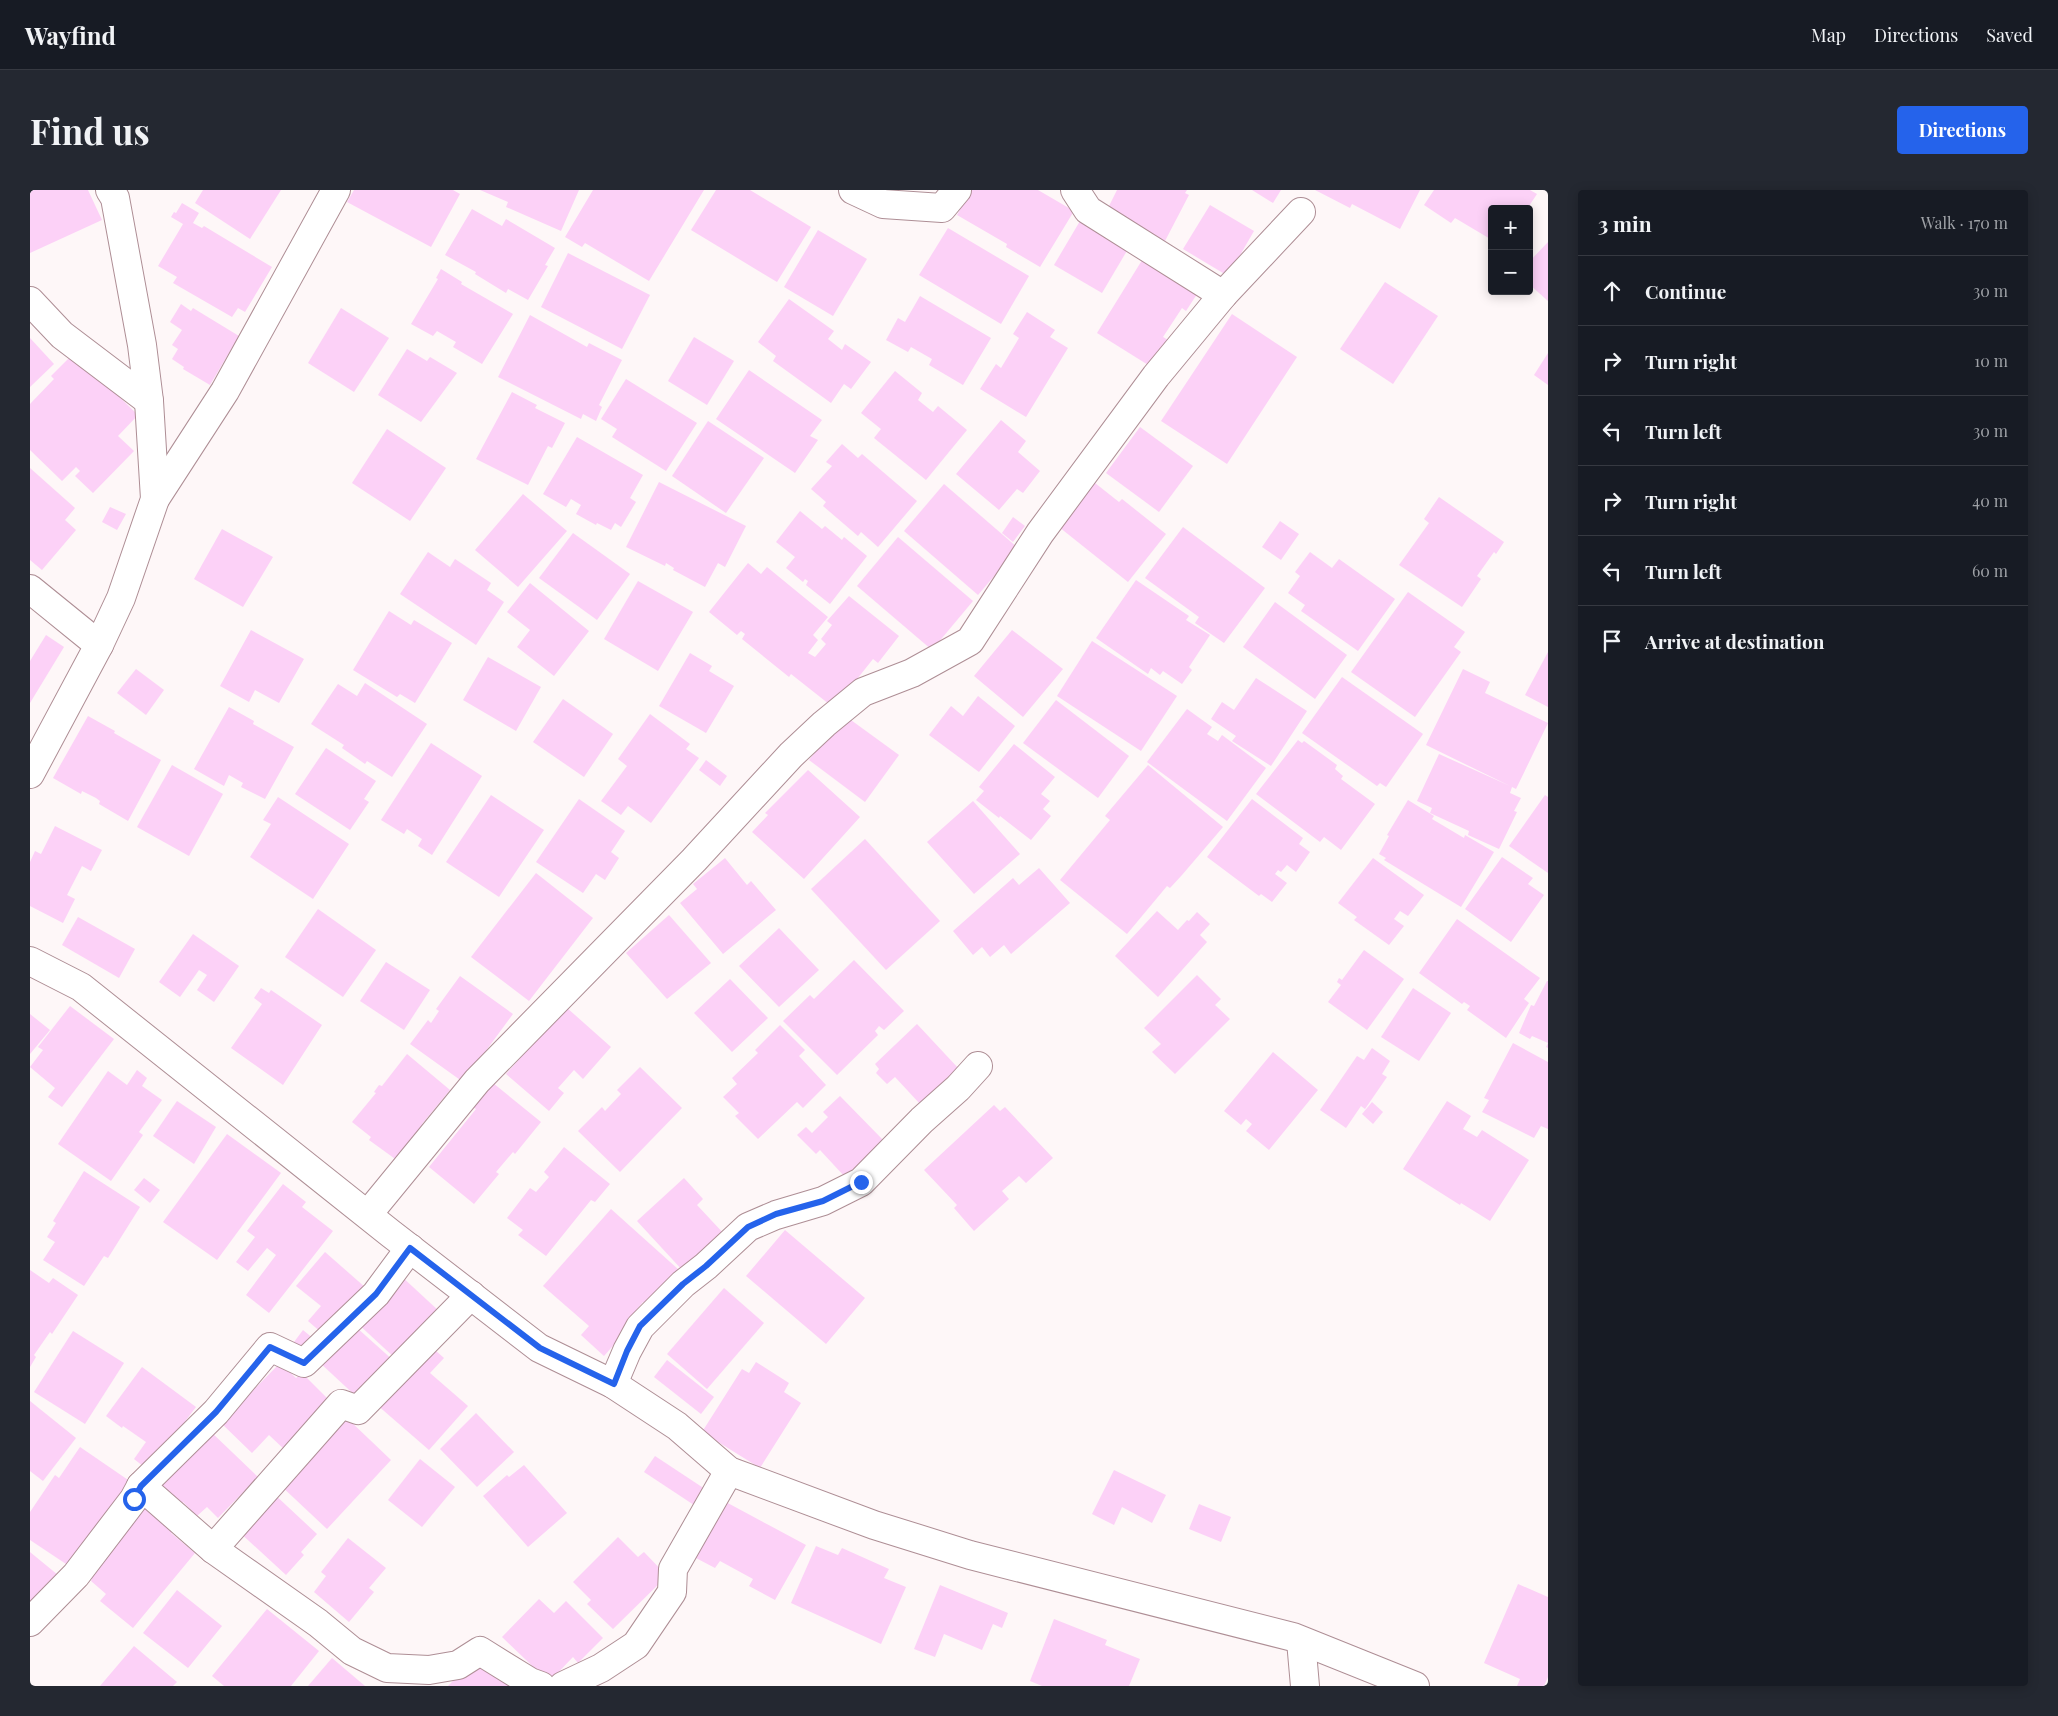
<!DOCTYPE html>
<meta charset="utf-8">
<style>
body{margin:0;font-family:"Playfair Display",serif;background:#242831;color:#f1f3f6}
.controls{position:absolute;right:15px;top:15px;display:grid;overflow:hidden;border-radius:5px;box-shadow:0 2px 12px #0003}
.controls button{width:45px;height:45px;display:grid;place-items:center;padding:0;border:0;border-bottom:1px solid #363941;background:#171b24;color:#f1f3f6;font:25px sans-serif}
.stop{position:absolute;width:15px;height:15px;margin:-11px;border:4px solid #2563eb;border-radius:50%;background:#fff}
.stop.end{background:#2563eb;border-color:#fff;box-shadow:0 1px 5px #0008}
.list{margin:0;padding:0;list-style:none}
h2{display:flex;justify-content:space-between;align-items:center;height:65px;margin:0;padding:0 20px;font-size:21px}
h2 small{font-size:16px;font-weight:400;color:#9ea1a6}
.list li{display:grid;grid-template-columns:32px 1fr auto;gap:15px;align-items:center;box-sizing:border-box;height:70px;padding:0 20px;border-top:1px solid #363941}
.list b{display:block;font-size:19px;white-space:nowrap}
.list em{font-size:16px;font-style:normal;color:#9ea1a6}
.icon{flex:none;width:28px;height:28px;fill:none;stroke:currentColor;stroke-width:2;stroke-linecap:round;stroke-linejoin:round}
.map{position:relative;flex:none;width:1518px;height:1496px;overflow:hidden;border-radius:5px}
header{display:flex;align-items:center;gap:30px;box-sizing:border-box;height:70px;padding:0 25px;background:#171b24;border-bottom:1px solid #363941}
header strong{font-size:24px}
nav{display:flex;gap:28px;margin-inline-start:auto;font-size:18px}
.intro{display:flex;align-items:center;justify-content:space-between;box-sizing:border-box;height:120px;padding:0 30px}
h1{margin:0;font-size:35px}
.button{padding:12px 22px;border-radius:5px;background:#2563eb;color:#fff;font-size:18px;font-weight:700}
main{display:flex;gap:30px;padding:0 30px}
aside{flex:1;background:#171b24;border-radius:5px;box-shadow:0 2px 12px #0003}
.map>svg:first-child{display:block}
.building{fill:#fcd1f7}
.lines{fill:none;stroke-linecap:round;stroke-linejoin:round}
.minor-casing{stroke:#ae8e95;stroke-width:30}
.minor{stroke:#fff;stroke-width:28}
.route{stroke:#2563eb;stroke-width:6}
</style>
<header>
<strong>Wayfind</strong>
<nav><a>Map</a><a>Directions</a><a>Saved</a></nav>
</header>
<div class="intro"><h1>Find us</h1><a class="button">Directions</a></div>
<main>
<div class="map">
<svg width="1518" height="1496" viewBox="0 0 1518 1496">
<rect width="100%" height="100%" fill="#fef7f8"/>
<g class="building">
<path d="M0 0H58L72 30 0 63Z"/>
<path d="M173 0H251L220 49 165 13Z"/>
<path d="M324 0H423L430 4 401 57 317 12Z"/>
<path d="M450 0H549L531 41 476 17 478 12Z"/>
<path d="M563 0H674L619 91 555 53 552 57 535 47Z"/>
<path d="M686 0H720L781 37 747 92 661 40Z"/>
<path d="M941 0H1008L1044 21 1010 77 976 57 977 54 927 25Z"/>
<path d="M1087 0H1157L1155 3 1159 5 1135 51 1077 20Z"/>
<path d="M1222 0H1251L1243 13Z"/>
<path d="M1285 0H1390L1370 39 1322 14 1320 18Z"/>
<path d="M1404 0H1500L1507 4 1497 19H1462V50L1425 28 1421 33 1394 15Z"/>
<path d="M152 13 169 23 163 33 172 38 174 36 242 77 215 122 208 118 202 127 143 93 147 87 128 76 153 34 141 27 144 22 146 23Z"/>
<path d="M1180 15 1224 41 1198 86 1153 59Z"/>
<path d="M442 19 472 36 476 29 525 58 515 75 518 76 498 110 478 99 476 103 445 84 446 82 415 65Z"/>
<path d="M1050 31 1098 59 1072 103 1024 75Z"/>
<path d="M918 38 999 86 971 134 889 85Z"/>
<path d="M788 40 837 69 803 126 754 97Z"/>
<path d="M1518 52V111L1499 94V72Z"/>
<path d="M538 63 620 105 592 159 511 117Z"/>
<path d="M1114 67 1169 101 1156 121 1152 118 1133 147 1140 151 1123 178 1067 143Z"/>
<path d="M411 79 432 92 431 94 483 124 452 174 423 157 426 152 407 141 403 146 381 134 408 89 406 88Z"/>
<path d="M1355 92 1408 126 1363 194 1310 159Z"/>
<path d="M890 106 961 148 933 195 899 175 902 169 881 157 878 162 856 150 868 128 875 132Z"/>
<path d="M759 109 804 141 798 149 812 160 815 154 841 172 821 199 814 194 801 213 743 171 746 166 728 152Z"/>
<path d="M151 114 161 121 163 118 209 146 180 195 153 179 154 177 142 169 148 159 142 155 152 140 140 132Z"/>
<path d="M311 118 359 148 324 202 278 173Z"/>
<path d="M997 122 1025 140 1020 147 1038 158 996 227 950 199 966 174 971 178 989 148 983 144Z"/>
<path d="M1202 124 1267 167 1197 274 1131 231Z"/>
<path d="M500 125 557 157 559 153 592 170 569 215 572 217 566 231 553 224 551 229 468 187Z"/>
<path d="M664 147 704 171 677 215 638 191Z"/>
<path d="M0 148 24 174 0 197Z"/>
<path d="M377 159 397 171 400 167 427 183 391 232 348 205Z"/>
<path d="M44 163 108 225 88 246 104 261 63 303 45 286 50 281 46 277 32 291 0 260V214L24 189 21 186Z"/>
<path d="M1518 163V195L1504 185Z"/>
<path d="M719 180 792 230 780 246 788 250 765 283 686 229Z"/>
<path d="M865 181 892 203 888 210 903 222 908 216 937 240 896 290 844 248 851 239 831 223Z"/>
<path d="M596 189 667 233 636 281 582 247 587 239 571 229Z"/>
<path d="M482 202 507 215 505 218 535 233 522 258 518 256 498 295 446 269Z"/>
<path d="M971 230 996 251 988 262 1010 281 993 303 987 299 969 320 926 284Z"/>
<path d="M678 231 734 268 696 323 642 286Z"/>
<path d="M1110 237 1163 276 1129 322 1076 283Z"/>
<path d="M357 239 416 278 380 331 322 293Z"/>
<path d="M547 247 613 285 600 308 606 312 591 337 585 333 581 340 567 333 566 335 546 324 551 315 541 309 536 317 513 304Z"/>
<path d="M812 254 828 268 832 264 887 311 848 357 831 342 828 346 793 316 796 312 781 299 802 276 796 272Z"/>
<path d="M0 278 45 318 35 330 46 340 12 380 0 370Z"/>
<path d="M629 292 716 336 695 377 688 373 675 397 643 380 644 378 636 373 635 376 596 357Z"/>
<path d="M1065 293 1089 312 1092 309 1136 344 1098 392 1029 337Z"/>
<path d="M914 294 988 358 948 405 874 341Z"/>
<path d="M493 304 537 341 488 397 445 360Z"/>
<path d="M1409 307 1474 352 1466 364 1464 362 1447 386 1451 389 1432 417 1369 375 1399 333 1394 329Z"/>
<path d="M80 317 96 324 87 340 72 332Z"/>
<path d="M770 321 792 339 795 336 812 350 814 347 837 366 800 414 776 395 778 391 775 389 773 392 756 378 765 367 746 352Z"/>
<path d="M983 327 995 336 983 352 972 343Z"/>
<path d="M1250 331 1269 344 1251 370 1232 357Z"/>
<path d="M1153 337 1235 398 1194 453 1165 433 1169 427 1115 388Z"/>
<path d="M192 339 243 367 213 417 164 389Z"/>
<path d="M543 343 600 384 567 430 509 388Z"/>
<path d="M868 347 943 411 902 460 827 396Z"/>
<path d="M398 362 420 377 425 369 461 393 457 400 474 412 446 455 370 404Z"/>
<path d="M1280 362 1302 378 1309 369 1365 409 1328 461 1271 421 1275 415 1258 403 1270 386 1265 382Z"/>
<path d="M718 373 731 384 737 377 798 427 783 445 788 450 778 463 785 467 796 454 791 449 802 435 797 431 819 406 869 446 848 473 843 469 804 518 761 484 759 487 712 449 715 444 711 441 707 445 679 422Z"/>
<path d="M1106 390 1159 426 1156 430 1180 445 1159 477 1162 480 1152 494 1133 481 1130 485 1121 478 1118 484 1066 448Z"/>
<path d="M608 391 663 422 628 481 574 449Z"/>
<path d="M500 393 559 441 524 486 487 457 500 440 477 422Z"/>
<path d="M1378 402 1435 442 1424 457 1431 462 1385 527 1321 482Z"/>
<path d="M1245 412 1317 465 1285 509 1213 457Z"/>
<path d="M359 421 381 435 384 430 422 453 385 513 370 504 367 507 323 480Z"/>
<path d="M221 440 274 469 249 513 225 500 219 512 190 496Z"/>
<path d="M982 440 1033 479 993 527 944 486Z"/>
<path d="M16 445 34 457 0 513V471Z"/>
<path d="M1062 451 1147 506 1111 561 1027 506Z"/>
<path d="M1518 462V517L1495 505Z"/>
<path d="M660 463 682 476 679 481 704 496 676 543 629 516Z"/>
<path d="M458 467 511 497 486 541 433 510Z"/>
<path d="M106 479 134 500 116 525 87 503Z"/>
<path d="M1433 479 1460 492 1455 503 1518 533 1486 599 1482 597 1480 603 1491 608 1484 621 1487 622 1469 659 1438 645 1439 641 1400 623 1402 618 1387 611 1409 564 1480 596 1396 555Z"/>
<path d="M1312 487 1393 544 1356 597 1350 593 1347 596 1272 543Z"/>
<path d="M1226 488 1277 521 1241 576 1202 551 1206 546 1181 529 1192 512 1204 520Z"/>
<path d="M335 493 397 534 362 587 337 571 335 574 312 558 314 555 281 534 308 494 327 506Z"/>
<path d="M948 506 985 536 949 582 899 545 921 516 933 526Z"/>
<path d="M533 509 583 544 554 587 503 552Z"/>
<path d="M1026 510 1099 566 1068 608 993 553Z"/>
<path d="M199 517 224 531 223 534 264 557 235 609 211 597 213 593 199 585 194 596 164 579Z"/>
<path d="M1157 519 1182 537 1177 544 1188 551 1192 545 1236 578 1197 631 1117 572Z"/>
<path d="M620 524 660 554 656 559 669 568 621 633 598 616 591 625 571 611 597 576 588 569Z"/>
<path d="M814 525 869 565 835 612 779 570Z"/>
<path d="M58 526 85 541 84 543 131 570 98 631 69 614 70 611 66 608 52 601 51 604 23 588Z"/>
<path d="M1268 550 1272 553 1274 551 1307 575 1305 579 1313 586 1311 589 1345 614 1311 660 1294 647 1290 652 1226 604Z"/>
<path d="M401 553 452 586 402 665 388 656 392 649 377 639 374 644 351 630Z"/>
<path d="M984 554 1025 587 1011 604 1020 611 1013 619 1021 626 1001 650 970 626 969 628 946 610 954 601 949 597Z"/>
<path d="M296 558 346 591 334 609 339 612 320 640 265 604Z"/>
<path d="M676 570 697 586 690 596 669 580Z"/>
<path d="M142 575 193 604 159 666 107 637Z"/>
<path d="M1118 575 1193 637 1152 685 1140 698 1137 696 1097 744 1030 690 1080 630 1075 626Z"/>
<path d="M778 580 830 627 774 689 722 642 738 625 735 623Z"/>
<path d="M461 605 514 640 469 707 416 672Z"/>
<path d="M1515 605 1518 607V683L1479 656Z"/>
<path d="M248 607 319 654 283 709 220 667 241 634 233 630Z"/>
<path d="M549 609 595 641 581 662 589 668 575 690 566 684 553 703 506 672Z"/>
<path d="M1222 609 1273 648 1269 654 1280 662 1266 682 1257 675 1251 682 1248 680 1245 684 1257 693 1242 712 1231 704 1229 706 1177 667Z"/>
<path d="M1378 610 1404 626 1402 629 1434 648 1435 645 1464 662 1431 717 1354 670 1356 668 1349 664 1359 646 1357 645Z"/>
<path d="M943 611 990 664 944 704 897 652Z"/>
<path d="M25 636 72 660 61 681 52 676 37 705 45 709 33 733 0 716V672L5 661 11 664Z"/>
<path d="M835 649 910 731 856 780 781 699Z"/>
<path d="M1472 667 1503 688 1498 694 1514 705 1481 752 1435 719Z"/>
<path d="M695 668 717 695 721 691 746 720 693 764 650 713 667 699 663 694Z"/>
<path d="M1343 668 1394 705 1378 726 1370 721 1364 729 1374 736 1359 755 1324 730 1327 727 1308 713Z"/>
<path d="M1009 678 1040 713 981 764 974 755 960 767 952 757 943 765 923 741 983 688 989 695Z"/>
<path d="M506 683 563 728 499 811 441 767Z"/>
<path d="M288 719 346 760 313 807 255 767Z"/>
<path d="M1127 721 1148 740 1157 730 1159 731 1167 722 1180 734 1170 745 1177 752 1128 807 1085 766Z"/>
<path d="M639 725 681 773 637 809 596 763Z"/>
<path d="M48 727 105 759 89 788 32 755Z"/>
<path d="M1427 729 1510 788 1494 809 1499 813 1476 848 1437 820 1440 816 1434 812 1432 814 1389 783Z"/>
<path d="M749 738 789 780 749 817 709 776Z"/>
<path d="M163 744 209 776 184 812 167 800 177 785 169 780 150 807 129 792Z"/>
<path d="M1334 760 1374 789 1337 840 1298 812 1311 795 1307 792 1309 788 1312 790Z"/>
<path d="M824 770 874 821 854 840 849 836 845 841 848 845 807 885 753 831 780 805 784 809Z"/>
<path d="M356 772 400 800 374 840 330 811Z"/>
<path d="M1167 785 1191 809 1185 815 1200 829 1145 884 1122 862 1131 854 1114 838Z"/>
<path d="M430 786 483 824 433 892 380 854 398 830 401 833 409 821 406 819Z"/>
<path d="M700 789 738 828 702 862 664 823Z"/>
<path d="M1517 791H1518V858L1516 857 1518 853 1502 846 1500 849 1489 843 1501 815 1504 816Z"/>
<path d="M231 798 239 803 241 800 292 835 253 895 201 858 232 814 224 808Z"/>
<path d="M1383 798 1421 823 1389 871 1351 847Z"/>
<path d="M40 816 84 849 32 917 18 907 25 898 0 877 13 860 8 857Z"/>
<path d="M536 817 581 857 553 889 544 880 528 898 534 903 519 921 476 884Z"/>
<path d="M0 824 20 840 0 864Z"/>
<path d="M887 834 929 879 891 915 865 887 857 894 846 883 849 879 845 874Z"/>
<path d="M750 835 775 860 769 866 796 895 773 918 767 912 728 949 705 926 709 923 693 907 707 894 702 888 728 863 725 860Z"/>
<path d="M1483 853 1518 872V939L1511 936 1504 948 1452 922 1459 910 1454 908Z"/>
<path d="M1342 858 1360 871 1352 884 1357 887 1335 919 1331 916 1316 938 1290 920 1327 866 1334 870Z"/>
<path d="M1243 862 1288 900 1239 960 1216 941 1222 934 1216 929 1211 935 1194 921Z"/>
<path d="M377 864 420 900 392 934 396 936 368 971 339 950 341 947 322 932 346 903 344 902 349 895 352 896Z"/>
<path d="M610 877 652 918 590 982 548 941 572 917 575 921 591 904 587 900Z"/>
<path d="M107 880 117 888 112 896 132 910 109 942 113 945 81 991 28 954 78 881 97 895Z"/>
<path d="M463 893 511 932 485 964 483 962 466 982 469 984 444 1014 399 977 446 919 443 917Z"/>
<path d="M810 906 853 950 815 987 790 960 786 964 767 945 776 937 782 943 798 927 793 922Z"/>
<path d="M147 911 186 937 164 974 123 946Z"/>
<path d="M1417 911 1441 926 1433 939 1447 947 1452 940 1499 970 1460 1031 1431 1013 1430 1015 1373 979Z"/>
<path d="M1342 912 1353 922 1343 934 1332 924Z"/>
<path d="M964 915 970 921 975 917 1023 968 996 993 989 986 972 1001 979 1009 944 1041 924 1018 927 1015 894 980Z"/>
<path d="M197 944 251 983 187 1070 133 1032Z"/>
<path d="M534 957 580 994 565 1012 561 1010 516 1066 488 1045 493 1040 477 1028 500 998 506 1002 519 987 514 982Z"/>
<path d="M54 981 110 1017 78 1068 74 1066 54 1096 13 1070 25 1052 17 1047 26 1033 23 1031Z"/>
<path d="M114 988 130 1000 120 1013 104 1000Z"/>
<path d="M654 988 673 1009 667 1015 695 1045 654 1082 607 1031Z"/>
<path d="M253 994 276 1012 272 1017 303 1041 239 1123 216 1105 246 1065 237 1058 218 1081 206 1072 225 1047 217 1041Z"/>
<path d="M581 1019 649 1080 617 1116 613 1112 599 1129 603 1133 574 1166 551 1145 559 1136 513 1096Z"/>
<path d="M755 1040 835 1108 796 1154 716 1086Z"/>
<path d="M295 1062 336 1098 293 1144 278 1131 291 1116 266 1096Z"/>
<path d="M0 1080 19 1093 23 1088 48 1105 22 1144 20 1142 4 1165 6 1167 0 1177Z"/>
<path d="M370 1085 410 1122 366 1169 326 1132Z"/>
<path d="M694 1098 734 1133 677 1199 637 1164Z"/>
<path d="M326 1137 365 1172 330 1210 288 1171Z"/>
<path d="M273 1140 285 1150 276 1162 264 1152Z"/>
<path d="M43 1141 94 1173 55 1234 4 1202Z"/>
<path d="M398 1154 414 1168 400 1183 438 1216 399 1260 346 1214Z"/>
<path d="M637 1170 684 1207 671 1224 624 1187Z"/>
<path d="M726 1172 759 1193 754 1202 771 1213 730 1278 672 1242 712 1179 719 1183Z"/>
<path d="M250 1173 266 1188 272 1183 299 1210 256 1261 239 1245 222 1263 191 1233Z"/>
<path d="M112 1177 166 1217 118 1280 104 1269 116 1252 93 1236 92 1238 76 1226Z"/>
<path d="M0 1211 46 1248 13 1291 0 1281Z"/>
<path d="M446 1223 484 1262 447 1297 410 1259Z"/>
<path d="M318 1229 361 1270 297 1339 248 1293 293 1244 298 1249Z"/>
<path d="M179 1240 228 1287 188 1328 177 1317 167 1326 153 1312 147 1318 124 1296Z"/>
<path d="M50 1257 104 1294 45 1380 0 1350V1322L25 1285 29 1288Z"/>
<path d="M625 1266 681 1303 670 1319 614 1282Z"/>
<path d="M390 1269 425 1297 392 1337 358 1310Z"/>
<path d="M494 1275 537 1323 498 1357 453 1306 477 1285 479 1287Z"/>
<path d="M1084 1280 1136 1305 1122 1333 1092 1317 1084 1335 1062 1324Z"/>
<path d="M242 1302 287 1344 271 1362 274 1365 256 1385 207 1340Z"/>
<path d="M115 1308 148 1335 141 1343 165 1363 103 1438 70 1411 76 1404 61 1391 62 1389 57 1384Z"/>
<path d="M694 1311 776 1355 745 1410 719 1396 723 1389 690 1371 685 1378 664 1367Z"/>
<path d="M1169 1314 1201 1327 1191 1352 1159 1339Z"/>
<path d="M588 1347 608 1367 614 1362 637 1386 583 1439 557 1414 561 1410 543 1392Z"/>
<path d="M318 1348 356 1378 339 1398 344 1402 319 1432 284 1402 296 1386 291 1382Z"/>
<path d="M786 1356 808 1365 812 1358 859 1379 854 1388 876 1397 851 1454 761 1413Z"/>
<path d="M0 1362 28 1385 0 1419Z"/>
<path d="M1488 1394 1518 1407V1487L1514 1496H1487L1490 1489 1454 1473Z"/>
<path d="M910 1395 978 1423 972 1438 963 1434 952 1460 914 1444 905 1467 884 1459Z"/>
<path d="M147 1400 192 1436 158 1478 113 1443Z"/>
<path d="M509 1409 524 1423 536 1411 573 1448 548 1473 543 1467 519 1492 472 1447Z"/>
<path d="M237 1419 289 1461 261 1496H194L182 1486Z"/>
<path d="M1024 1429 1077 1450 1075 1455 1110 1469 1099 1496H1012L1000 1491Z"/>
<path d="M104 1456 147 1492 143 1496H70Z"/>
<path d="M449 1464 483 1496H418Z"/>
<path d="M302 1468 335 1496H278Z"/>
</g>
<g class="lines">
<g class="minor-casing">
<g id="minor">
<path d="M823 0 853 14 912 18 927 0"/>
<path d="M1045 0 1058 20 1193 105"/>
<path d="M0 111 32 145 119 211"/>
<path d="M125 309 195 201 306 0"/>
<path d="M0 399 69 455"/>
<path d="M0 584 69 455 91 408 125 309 119 211 112 155 85 8 80 0"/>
<path d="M0 771 51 797 360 1043 509 1158 583 1194 647 1236 699 1281 844 1335 940 1365 1263 1447 1385 1496"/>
<path d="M338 1024 447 891 664 670 761 565 794 534 833 502 882 483 940 451 1010 343 1126 186 1193 105 1271 22"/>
<path d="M583 1194 597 1161 610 1137 653 1094 676 1076 718 1037 746 1025 793 1011 831 992 892 930 928 898 948 876"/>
<path d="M111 1296 183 1359 288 1433 322 1461 357 1478 399 1480 428 1475 450 1461 500 1492 511 1496"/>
<path d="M183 1359 311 1214 328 1220 441 1105"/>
<path d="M0 1432 46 1385 104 1309 111 1296 186 1222 240 1157 274 1173 346 1104 380 1058"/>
<path d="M1271 1451 1275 1496"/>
<path d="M533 1496 571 1478 606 1455 642 1402 643 1379 699 1281"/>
</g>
</g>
<use href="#minor" class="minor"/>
</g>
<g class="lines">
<path class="route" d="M104 1309 111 1296 186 1222 240 1157 274 1173 346 1104 380 1058 510 1158 584 1194 597 1161 610 1136 653 1094 676 1076 718 1037 746 1024 793 1011 831 992"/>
</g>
</svg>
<div class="controls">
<button>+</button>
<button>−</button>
</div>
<div class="stop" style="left:104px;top:1309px"></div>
<div class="stop end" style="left:831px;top:992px"></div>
</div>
<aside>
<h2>3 min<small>Walk · 170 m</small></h2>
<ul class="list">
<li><svg class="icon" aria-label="ahead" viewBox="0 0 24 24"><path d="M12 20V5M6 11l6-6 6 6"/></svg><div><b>Continue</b></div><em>30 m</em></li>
<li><svg class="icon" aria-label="right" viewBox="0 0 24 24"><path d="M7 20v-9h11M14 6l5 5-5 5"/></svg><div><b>Turn right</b></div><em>10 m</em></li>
<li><svg class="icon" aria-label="left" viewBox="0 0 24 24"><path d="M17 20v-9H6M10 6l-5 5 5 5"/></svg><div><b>Turn left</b></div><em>30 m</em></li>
<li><svg class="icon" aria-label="right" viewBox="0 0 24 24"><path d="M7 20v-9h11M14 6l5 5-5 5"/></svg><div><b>Turn right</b></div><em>40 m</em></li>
<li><svg class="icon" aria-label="left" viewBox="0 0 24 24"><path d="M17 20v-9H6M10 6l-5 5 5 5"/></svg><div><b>Turn left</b></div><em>60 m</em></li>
<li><svg class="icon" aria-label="arrive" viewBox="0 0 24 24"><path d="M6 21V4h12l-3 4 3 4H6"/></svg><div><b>Arrive at destination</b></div></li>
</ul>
</aside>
</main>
